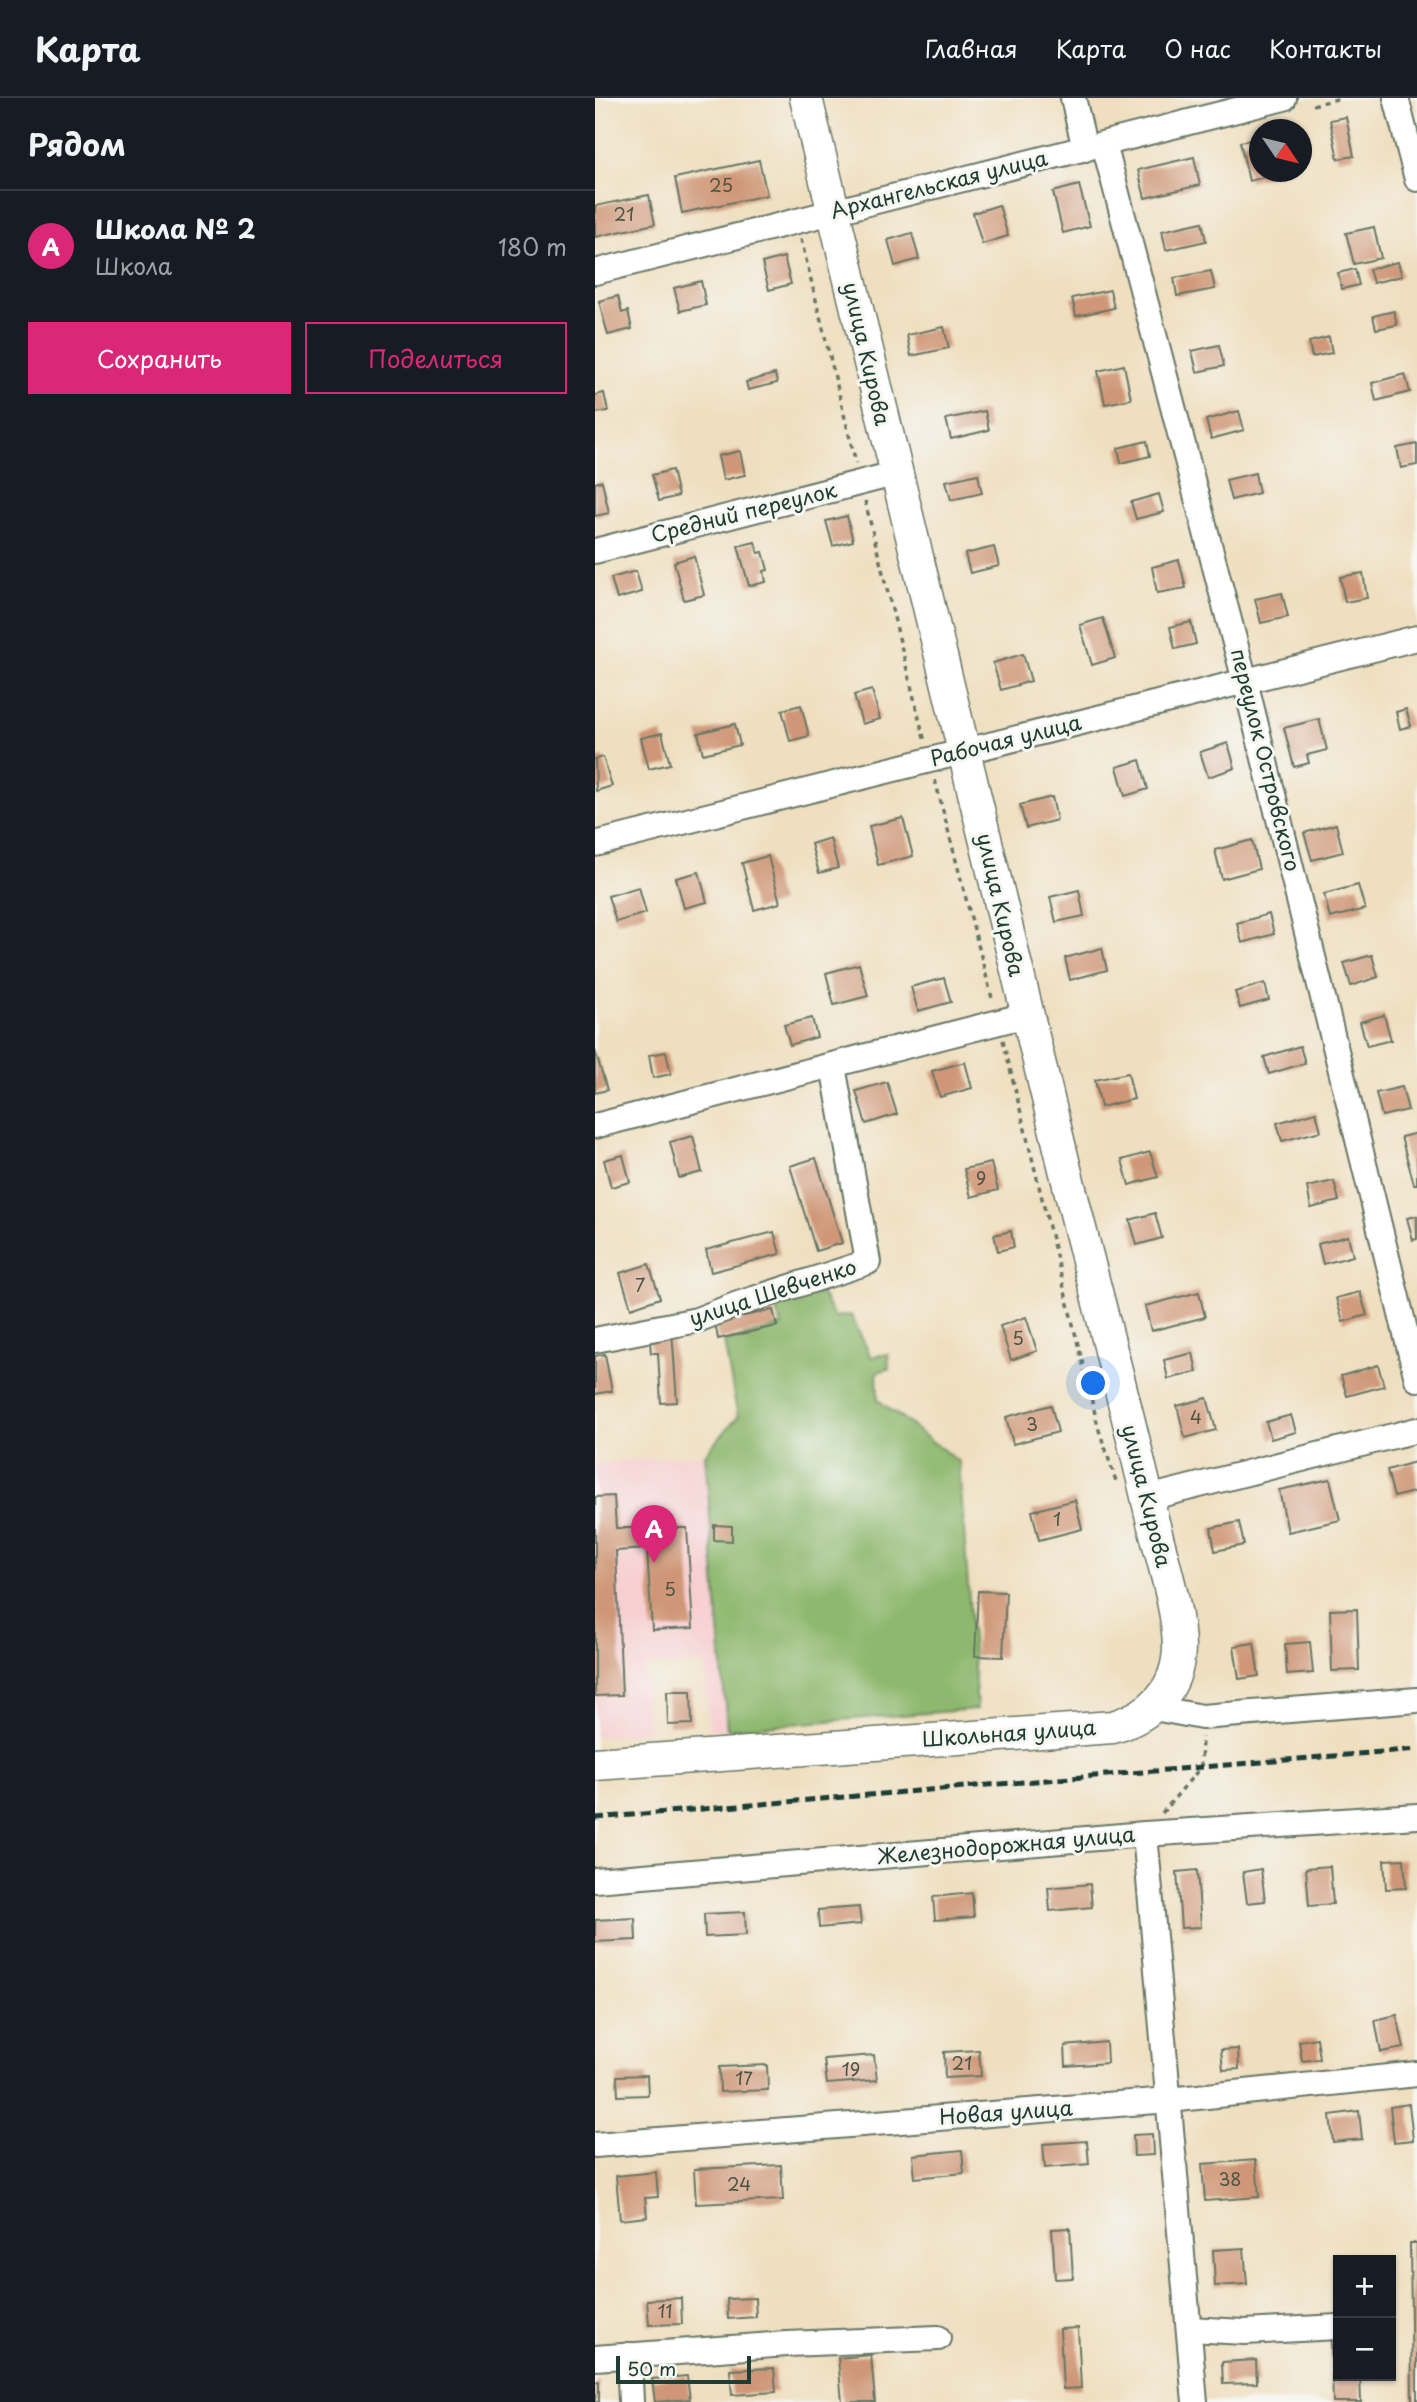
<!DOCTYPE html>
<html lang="ru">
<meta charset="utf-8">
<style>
body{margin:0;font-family:"Playpen Sans",sans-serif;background:#20242c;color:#f1f3f6}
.controls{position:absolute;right:21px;bottom:21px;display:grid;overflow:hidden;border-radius:0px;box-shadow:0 2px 5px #0004}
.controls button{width:63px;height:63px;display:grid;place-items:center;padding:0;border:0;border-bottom:2px solid #363941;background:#171b24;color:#f1f3f6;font:35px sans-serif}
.compass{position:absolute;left:654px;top:21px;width:63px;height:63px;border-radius:50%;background:#171b24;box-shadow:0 2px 5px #0004;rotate:125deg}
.scale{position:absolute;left:21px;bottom:18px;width:135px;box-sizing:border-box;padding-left:7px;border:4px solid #1f3d34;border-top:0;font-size:19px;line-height:24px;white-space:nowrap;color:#1f3d34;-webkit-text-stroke:5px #f6f6f2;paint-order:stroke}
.you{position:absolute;left:499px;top:1286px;width:24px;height:24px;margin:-18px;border:5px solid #fff;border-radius:50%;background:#1a73e8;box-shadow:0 0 0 10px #1a73e833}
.badge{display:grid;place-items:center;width:46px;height:46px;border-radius:50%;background:#db2777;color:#fff;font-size:23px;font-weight:700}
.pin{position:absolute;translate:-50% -58px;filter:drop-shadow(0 2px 4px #0008)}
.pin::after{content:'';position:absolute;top:37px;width:24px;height:21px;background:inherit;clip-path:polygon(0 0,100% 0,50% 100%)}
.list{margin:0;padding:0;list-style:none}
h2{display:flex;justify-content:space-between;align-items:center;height:91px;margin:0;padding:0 28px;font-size:30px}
h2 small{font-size:23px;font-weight:400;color:#9ea1a6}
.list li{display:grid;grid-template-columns:46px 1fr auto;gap:21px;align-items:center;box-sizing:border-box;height:112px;padding:0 28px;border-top:2px solid #363941}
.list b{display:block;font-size:26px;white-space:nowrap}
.list p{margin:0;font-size:23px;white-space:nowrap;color:#9ea1a6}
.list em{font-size:23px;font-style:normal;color:#9ea1a6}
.actions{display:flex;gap:14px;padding:21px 28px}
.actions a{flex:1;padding:16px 0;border:2px solid #db2777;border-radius:0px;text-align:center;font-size:24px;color:#db2777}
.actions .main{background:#db2777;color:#fff}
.map{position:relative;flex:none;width:822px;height:2304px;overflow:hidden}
header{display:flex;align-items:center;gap:42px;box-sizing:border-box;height:98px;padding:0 35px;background:#171b24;border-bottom:2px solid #363941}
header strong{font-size:33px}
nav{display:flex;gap:38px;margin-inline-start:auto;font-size:24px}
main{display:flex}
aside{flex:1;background:#171b24}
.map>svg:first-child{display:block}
.built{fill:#f7cfd1}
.forest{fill:#8eb86e;stroke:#567a51;stroke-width:2}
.building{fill:#cf9777}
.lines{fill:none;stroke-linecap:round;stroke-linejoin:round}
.minor-casing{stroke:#687665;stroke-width:28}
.major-casing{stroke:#687665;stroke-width:35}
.path{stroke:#687665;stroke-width:3.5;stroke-dasharray:5 5;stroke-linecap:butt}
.minor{stroke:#fff;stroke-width:24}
.major{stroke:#fff;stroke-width:32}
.rail{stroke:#1f3d34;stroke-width:5;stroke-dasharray:10 5;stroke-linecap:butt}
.labels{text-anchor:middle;stroke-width:6;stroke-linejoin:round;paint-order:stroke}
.number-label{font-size:18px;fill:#4b5445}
.street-label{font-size:21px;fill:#1f3d34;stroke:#f6f6f2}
</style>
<header>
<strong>Карта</strong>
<nav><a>Главная</a><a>Карта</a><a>О нас</a><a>Контакты</a></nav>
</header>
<main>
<aside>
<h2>Рядом<small></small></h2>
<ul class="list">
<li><span class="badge">A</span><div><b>Школа № 2</b><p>Школа</p></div><em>180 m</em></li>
</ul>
<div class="actions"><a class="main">Сохранить</a><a>Поделиться</a></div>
</aside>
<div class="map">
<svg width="822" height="2304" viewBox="0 0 822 2304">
<rect width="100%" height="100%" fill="#f6f6f2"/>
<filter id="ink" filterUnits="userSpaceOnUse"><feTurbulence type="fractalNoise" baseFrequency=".0143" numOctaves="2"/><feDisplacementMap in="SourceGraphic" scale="14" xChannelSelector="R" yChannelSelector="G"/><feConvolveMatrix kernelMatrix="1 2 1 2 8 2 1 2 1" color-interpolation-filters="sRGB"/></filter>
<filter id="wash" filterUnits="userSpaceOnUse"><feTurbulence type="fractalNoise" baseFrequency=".00686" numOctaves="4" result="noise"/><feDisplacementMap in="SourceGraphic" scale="28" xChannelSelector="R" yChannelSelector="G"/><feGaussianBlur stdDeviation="1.57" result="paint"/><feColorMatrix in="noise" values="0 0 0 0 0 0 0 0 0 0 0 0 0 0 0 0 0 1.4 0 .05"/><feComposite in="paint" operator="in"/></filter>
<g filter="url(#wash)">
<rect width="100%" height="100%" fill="#efdfc0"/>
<path class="built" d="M110 1356 132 1631 114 1632 110 1565 49 1569 53 1634 0 1639V1365Z"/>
<path class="forest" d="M223 1189 239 1219 256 1217 276 1259 293 1256 294 1271 282 1274 283 1302 364 1364 382 1611 132 1631 110 1356 143 1319 129 1244 187 1228 178 1200Z"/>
<g id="blocks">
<g class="building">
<path d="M751 19 759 58 743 61 735 22Z"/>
<path d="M664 40V74H673L674 78 654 83 645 44Z"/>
<path d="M599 59 605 87 550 100 543 72Z"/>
<path d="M164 62 172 97 87 115 80 80Z"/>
<path d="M484 87 495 128 468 135 458 94Z"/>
<path d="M54 97 60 126 0 139V108Z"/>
<path d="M404 107 413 138 387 146 378 115Z"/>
<path d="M607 124 611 143 571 152 567 133Z"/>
<path d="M779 129 786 160 759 166 751 135Z"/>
<path d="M317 135 324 161 300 168 293 142Z"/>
<path d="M189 159 196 186 174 192 167 165Z"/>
<path d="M803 164 807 178 778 185 774 171Z"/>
<path d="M760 171 764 187 747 191 743 175Z"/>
<path d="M616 173 620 191 582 198 579 180Z"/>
<path d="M106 183 111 207 85 213 79 190Z"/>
<path d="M515 192 519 210 481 218 477 200Z"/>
<path d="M23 198 27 215 33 213 37 231 13 237 4 203Z"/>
<path d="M799 213 802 227 781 231 778 218Z"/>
<path d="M349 229 354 250 316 258 312 237Z"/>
<path d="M734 239 737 255 717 259 714 244Z"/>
<path d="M624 247 629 268 602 274 597 253Z"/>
<path d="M529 267 536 301 510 306 503 273Z"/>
<path d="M180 276 182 285 153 292 151 284Z"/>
<path d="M810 276 815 294 781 303 777 285Z"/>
<path d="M9 295 13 313 0 315V297Z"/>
<path d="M390 313 394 332 356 341 351 321Z"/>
<path d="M644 313 649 332 616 341 611 322Z"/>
<path d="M552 343 555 358 526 365 523 350Z"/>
<path d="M822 346V367L806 370 802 350Z"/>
<path d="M145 353 150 377 128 382 123 358Z"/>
<path d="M77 372 83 398 64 403 57 377Z"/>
<path d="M660 375 664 395 636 402 631 382Z"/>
<path d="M383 376 387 395 356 402 351 383Z"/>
<path d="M7 383 14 415 0 418V385Z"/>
<path d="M564 396 569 414 541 421 536 404Z"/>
<path d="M252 418 258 443 238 448 231 423Z"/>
<path d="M160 444 163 455 168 454 173 472 169 473 171 484 154 488 143 448Z"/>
<path d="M399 449 404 468 375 475 370 456Z"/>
<path d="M99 458 109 497 89 502 79 464Z"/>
<path d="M584 462 591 490 562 495 557 469Z"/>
<path d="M41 473 47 494 22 501 16 480Z"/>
<path d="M768 475 772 500 750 504 745 479Z"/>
<path d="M687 495 693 519 666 525 660 501Z"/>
<path d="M508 520 520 560 497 567 485 527Z"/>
<path d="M596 524 601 546 580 551 575 529Z"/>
<path d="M428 556 436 583 406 592 398 565Z"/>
<path d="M277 592 285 621 267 626 259 597Z"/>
<path d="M206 607 214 638 195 643 187 612Z"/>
<path d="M811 611 816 628 805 631 801 614Z"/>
<path d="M724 621 732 652 712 657 714 665 699 669 689 630Z"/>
<path d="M140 626 145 647 108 656 103 635Z"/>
<path d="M67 635 75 666 54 671 46 640Z"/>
<path d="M633 645 640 670 613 679 605 654Z"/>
<path d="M8 659 17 688 1 693 0 661Z"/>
<path d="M545 662 553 691 530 698 522 669Z"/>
<path d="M457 699 462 722 431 730 425 707Z"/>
<path d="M308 720 318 758 283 767 274 728Z"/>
<path d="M741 726 748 754 717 762 709 735Z"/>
<path d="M235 740 243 770 224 775 216 746Z"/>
<path d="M657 742 664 771 627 781 620 752Z"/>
<path d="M173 758 185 805 159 812 147 765Z"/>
<path d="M104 774 112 804 89 810 81 780Z"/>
<path d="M763 787 770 811 735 820 729 796Z"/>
<path d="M44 789 51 815 21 824 13 798Z"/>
<path d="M484 792 489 818 461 824 455 799Z"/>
<path d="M674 816 679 836 647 845 642 825Z"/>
<path d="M507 850 512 872 475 882 470 860Z"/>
<path d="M777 857 783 879 756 888 749 865Z"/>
<path d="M264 866 273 898 239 907 231 875Z"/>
<path d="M349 880 356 904 323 913 316 889Z"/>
<path d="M670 885 674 902 645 910 640 894Z"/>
<path d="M789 917 796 942 772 948 765 924Z"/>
<path d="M217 920 222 939 195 947 189 927Z"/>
<path d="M705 948 710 965 674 976 669 959Z"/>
<path d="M0 952 12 992 0 995Z"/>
<path d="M71 954 76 976 58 980 54 957Z"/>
<path d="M370 964 377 990 345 999 337 973Z"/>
<path d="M533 975 539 1001 506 1009 500 982Z"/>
<path d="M292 984 302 1016 271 1026 261 993Z"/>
<path d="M807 989 813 1012 787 1018 781 995Z"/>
<path d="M721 1014 726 1033 687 1043 682 1025Z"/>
<path d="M822 1035V1086H819L806 1039Z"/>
<path d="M98 1038 107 1074 84 1080 75 1044Z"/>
<path d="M555 1054 563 1079 534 1087 527 1062Z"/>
<path d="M28 1057 35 1084 16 1089 9 1062Z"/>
<path d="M221 1060 247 1145 221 1153 195 1068Z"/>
<path d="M396 1065 403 1092 376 1099 369 1071Z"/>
<path d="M739 1083 744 1103 716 1110 712 1089Z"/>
<path d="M560 1115 567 1140 542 1147 535 1122Z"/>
<path d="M822 1118V1141L818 1142 812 1120Z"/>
<path d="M416 1133 419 1149 403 1153 399 1137Z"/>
<path d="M179 1134 185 1156 116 1174 111 1152Z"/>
<path d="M753 1138 758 1158 728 1166 723 1146Z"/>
<path d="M54 1166 65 1200 36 1210 25 1175Z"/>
<path d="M604 1194 610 1219 556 1233 550 1208Z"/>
<path d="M765 1194 772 1217 748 1224 741 1200Z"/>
<path d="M178 1212 182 1228 123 1241 120 1224Z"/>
<path d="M431 1219 442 1253 416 1262 405 1228Z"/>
<path d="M77 1232 82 1304 66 1305 63 1255H56L54 1233Z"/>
<path d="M598 1255 602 1274 573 1281 569 1262Z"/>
<path d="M10 1256 17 1293 0 1296V1258Z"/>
<path d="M783 1267 789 1288 752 1298 746 1278Z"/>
<path d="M612 1300 621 1332 590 1340 582 1308Z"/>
<path d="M456 1307 463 1334 418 1346 411 1319Z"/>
<path d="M696 1317 701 1334 676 1341 671 1324Z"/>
<path d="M820 1364 822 1393 799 1399 792 1372Z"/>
<path d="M735 1381 745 1422 693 1434 684 1392Z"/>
<path d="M19 1398 21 1430H92L98 1530 57 1532 52 1451 21 1453 27 1597 0 1598V1399Z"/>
<path d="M480 1402 487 1431 444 1442 437 1413Z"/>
<path d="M644 1424 649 1447 620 1453 616 1430Z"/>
<path d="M119 1427 137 1428V1443L119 1442Z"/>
<path d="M383 1493 411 1494 408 1559 380 1558Z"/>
<path d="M762 1511 764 1572 737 1573 735 1512Z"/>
<path d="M715 1544 718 1575 692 1577 690 1546Z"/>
<path d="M659 1545 664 1578 644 1581 639 1548Z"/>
<path d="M72 1593H96L97 1626 73 1627Z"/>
<path d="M809 1761 811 1790 791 1791 789 1762Z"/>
<path d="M735 1768 738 1806 714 1808 711 1770Z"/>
<path d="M666 1771 670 1803 652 1805 648 1774Z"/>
<path d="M602 1772 606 1829 586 1830 582 1774Z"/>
<path d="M495 1786 497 1809 455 1813 453 1790Z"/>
<path d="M377 1795 379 1819 340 1822 338 1799Z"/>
<path d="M264 1809 266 1826 224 1830 223 1812Z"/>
<path d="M150 1814 151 1837 110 1839 109 1816Z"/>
<path d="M40 1820 41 1842 0 1844V1822Z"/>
<path d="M802 1917 809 1950 786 1954 780 1922Z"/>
<path d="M722 1940 725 1961 707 1963 704 1943Z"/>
<path d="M511 1944 512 1965 471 1968 470 1948Z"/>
<path d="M643 1951 644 1971 628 1972 626 1952Z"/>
<path d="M384 1952 386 1978 350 1980 349 1954Z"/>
<path d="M279 1957 282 1982 232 1986 229 1961Z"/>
<path d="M172 1967 173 1992 125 1994 124 1969Z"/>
<path d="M52 1977 53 1997 23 1998 22 1978Z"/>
<path d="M814 2006 818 2042 799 2044 795 2009Z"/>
<path d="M764 2013 767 2041 738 2044 735 2017Z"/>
<path d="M557 2036 558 2057 539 2058 538 2037Z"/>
<path d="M492 2043 494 2066 450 2070 448 2046Z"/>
<path d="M367 2052 369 2075 320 2080 318 2057Z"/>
<path d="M661 2062 664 2099 610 2103 607 2066Z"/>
<path d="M186 2067 188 2102 101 2106 99 2071Z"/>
<path d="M61 2074 63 2099 50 2100 52 2119 25 2122 21 2078Z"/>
<path d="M475 2130 478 2180 460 2181 457 2131Z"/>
<path d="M815 2145H822V2304H817Z"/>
<path d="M649 2150 652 2186 620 2188 618 2152Z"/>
<path d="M86 2200 87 2226 54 2227 52 2202Z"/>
<path d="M160 2200 161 2219 133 2221 132 2201Z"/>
<path d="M483 2230 486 2290 468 2291 465 2231Z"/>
<path d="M736 2243H743V2278H765L766 2304H738Z"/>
<path d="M276 2257 280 2304H247L243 2260Z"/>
<path d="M661 2262 662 2285 628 2286 627 2264Z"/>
<path d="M179 2270 181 2294 137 2297 135 2272Z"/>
<path d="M92 2278 95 2301 60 2304 57 2281Z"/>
<path d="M4 2283V2304H0V2284Z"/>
</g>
</g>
</g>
<g filter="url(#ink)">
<use href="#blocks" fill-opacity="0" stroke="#687665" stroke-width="2"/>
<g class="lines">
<g class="minor-casing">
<g id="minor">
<path d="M478 0 490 51"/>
<path d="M801 0 822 81"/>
<path d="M509 46 650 583 822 1281"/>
<path d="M0 174 689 0"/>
<path d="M0 453 299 376"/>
<path d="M0 746 822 540"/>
<path d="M0 1028 431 917"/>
<path d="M0 1242 102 1222 143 1206 273 1164 238 968"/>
<path d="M553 1400 822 1332"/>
<path d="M559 1610 607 1619 822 1602"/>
<path d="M550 1736 600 2304"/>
<path d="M0 1782 550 1736 822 1718"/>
<path d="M0 2047 574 2002 822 1976"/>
<path d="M594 2231 650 2234 743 2229"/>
<path d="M34 2257 36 2304"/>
<path d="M0 2260 192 2246 343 2240"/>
</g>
</g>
<g class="major-casing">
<path id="major" d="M0 1666 518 1629C556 1618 583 1592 584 1550 584 1511 565 1454 556 1416 530 1302 499 1188 471 1075 381 717 296 358 211 0"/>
</g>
<g class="path">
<path d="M718 7 746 0"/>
<path d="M206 141 261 365"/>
<path d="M270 403 330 644"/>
<path d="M340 682 398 904"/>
<path d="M408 942 504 1332 522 1386"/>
<path d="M567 1715 606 1669 607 1639"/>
</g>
<use href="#minor" class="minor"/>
<use href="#major" class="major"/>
<path class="rail" d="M0 1720 822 1651"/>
</g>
</g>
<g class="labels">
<g class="number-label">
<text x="126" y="94">25</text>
<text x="29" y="123">21</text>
<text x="386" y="1087">9</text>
<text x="45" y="1194">7</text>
<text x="423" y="1247">5</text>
<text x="601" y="1326">4</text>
<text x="437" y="1333">3</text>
<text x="462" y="1428">1</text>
<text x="75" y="1498">5</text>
<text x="367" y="1972">21</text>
<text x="256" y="1978">19</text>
<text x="149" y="1987">17</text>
<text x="635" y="2088">38</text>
<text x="144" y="2093">24</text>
<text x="70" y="2220">11</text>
</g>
<g class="street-label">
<text transform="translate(344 87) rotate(-14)" y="7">Архангельская улица</text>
<text transform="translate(271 256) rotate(77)" y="7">улица Кирова</text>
<text transform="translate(149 415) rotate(-14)" y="7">Средний переулок</text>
<text transform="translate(411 643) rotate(-14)" y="7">Рабочая улица</text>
<text transform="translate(670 662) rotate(76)" y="7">переулок Островского</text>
<text transform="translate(405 807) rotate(77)" y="7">улица Кирова</text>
<text transform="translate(178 1195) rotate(-18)" y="7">улица Шевченко</text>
<text transform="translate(551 1398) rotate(76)" y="7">улица Кирова</text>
<text transform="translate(414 1636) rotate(-4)" y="7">Школьная улица</text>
<text transform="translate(411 1748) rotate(-5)" y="7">Железнодорожная улица</text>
<text transform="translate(411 2015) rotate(-4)" y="7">Новая улица</text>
</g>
</g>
</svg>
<div class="controls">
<button>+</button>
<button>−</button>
</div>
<svg class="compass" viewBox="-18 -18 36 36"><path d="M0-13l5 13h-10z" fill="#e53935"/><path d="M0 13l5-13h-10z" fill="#9ea1a6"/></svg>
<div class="scale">50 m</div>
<div class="you"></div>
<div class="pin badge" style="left:59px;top:1465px">A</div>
</div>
</main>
